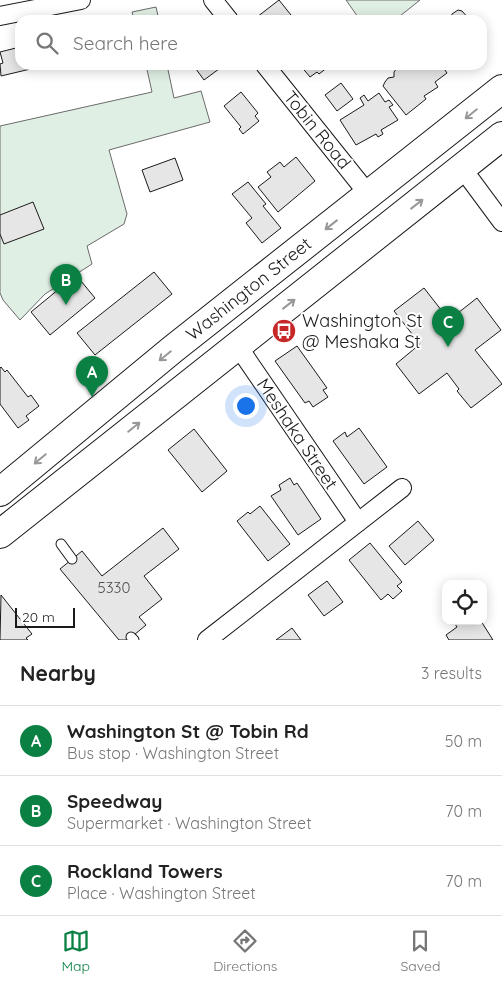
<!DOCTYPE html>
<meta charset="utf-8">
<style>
body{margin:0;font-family:Quicksand,sans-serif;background:#f6f6f6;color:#222}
.controls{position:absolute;right:15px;bottom:15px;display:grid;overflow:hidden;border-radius:10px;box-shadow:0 2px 12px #0003}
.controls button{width:45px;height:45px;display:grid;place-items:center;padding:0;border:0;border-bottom:1px solid #e0e0e0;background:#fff;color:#222;font:25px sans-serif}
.scale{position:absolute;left:15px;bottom:12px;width:60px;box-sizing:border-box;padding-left:5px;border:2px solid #1a1a1a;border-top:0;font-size:14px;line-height:18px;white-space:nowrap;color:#1a1a1a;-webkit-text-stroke:4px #fff;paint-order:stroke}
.you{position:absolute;left:245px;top:405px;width:18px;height:18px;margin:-12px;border:4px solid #fff;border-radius:50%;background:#1a73e8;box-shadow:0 0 0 8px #1a73e833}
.badge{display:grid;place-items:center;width:32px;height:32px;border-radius:50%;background:#0b8043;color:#fff;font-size:16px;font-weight:700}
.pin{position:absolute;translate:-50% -41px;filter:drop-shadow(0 1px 2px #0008)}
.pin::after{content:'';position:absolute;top:26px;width:18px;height:15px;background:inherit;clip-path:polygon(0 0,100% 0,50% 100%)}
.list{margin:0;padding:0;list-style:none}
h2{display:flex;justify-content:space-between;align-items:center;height:65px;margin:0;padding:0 20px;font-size:21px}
h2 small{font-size:16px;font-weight:400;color:#767676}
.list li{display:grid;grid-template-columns:32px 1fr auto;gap:15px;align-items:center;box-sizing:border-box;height:70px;padding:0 20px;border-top:1px solid #e0e0e0}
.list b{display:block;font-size:19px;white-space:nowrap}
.list p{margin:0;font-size:16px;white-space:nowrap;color:#767676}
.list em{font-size:16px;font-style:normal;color:#767676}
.icon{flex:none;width:28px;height:28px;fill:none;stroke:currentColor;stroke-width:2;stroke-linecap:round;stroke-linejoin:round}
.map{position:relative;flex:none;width:502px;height:640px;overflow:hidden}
.search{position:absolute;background:#fff;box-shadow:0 2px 12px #0003;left:15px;right:15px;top:15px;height:55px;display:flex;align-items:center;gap:12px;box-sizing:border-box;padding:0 18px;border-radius:15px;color:#767676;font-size:19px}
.sheet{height:275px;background:#fff}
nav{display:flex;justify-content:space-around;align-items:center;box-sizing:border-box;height:70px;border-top:1px solid #e0e0e0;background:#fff;font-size:14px;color:#767676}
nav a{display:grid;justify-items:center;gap:2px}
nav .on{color:#0b8043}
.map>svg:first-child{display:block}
.green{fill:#e0efe3;stroke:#6a6a6a}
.building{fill:#e6e6e6;stroke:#1a1a1a}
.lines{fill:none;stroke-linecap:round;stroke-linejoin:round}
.service-casing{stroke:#1a1a1a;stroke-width:11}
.minor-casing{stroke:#1a1a1a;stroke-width:20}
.primary-casing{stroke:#1a1a1a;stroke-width:30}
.service{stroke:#fff;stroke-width:9}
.minor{stroke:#fff;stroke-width:18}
.primary{stroke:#fff;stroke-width:28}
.oneway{stroke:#989898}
.labels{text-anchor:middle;stroke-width:4;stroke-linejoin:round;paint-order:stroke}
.number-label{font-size:15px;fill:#4d4d4d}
.street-label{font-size:18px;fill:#1a1a1a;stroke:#fff}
.poi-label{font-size:18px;fill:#1a1a1a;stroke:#fff;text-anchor:start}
</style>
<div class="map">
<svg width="502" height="640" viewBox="0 0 502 640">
<rect width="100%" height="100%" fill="#fff"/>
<g class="green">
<path d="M346 0H420L395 20H360Z"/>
<path d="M156 7 159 20H134L132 12Z"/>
<path d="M146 65H167L174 98 201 91 210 122 109 150 127 214 124 224 87 246 92 264 45 294 20 320 3 300 0 293V126L152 92Z"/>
</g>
<g class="building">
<path d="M279 0 295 20H260L257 17Z"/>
<path d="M458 10 462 11 470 20H443L451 19 452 14Z"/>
<path d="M20 47V65L43 66 1 76 0 64 3 63 0 52Z"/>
<path d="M193 65H223V66L204 80Z"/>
<path d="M300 65H326L328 67 319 74 317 72 310 77Z"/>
<path d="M405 65H453L445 70 447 73 435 82 438 87 424 96 426 99 406 115 383 86 385 82 388 78 394 77V72L397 68 405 67Z"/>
<path d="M341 83 353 99 337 111 325 95Z"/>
<path d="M241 92 258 113 255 116 259 121 243 134 239 129 241 127 224 106Z"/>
<path d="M379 93 385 102 389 100 393 105 389 107 398 120 381 130 383 134 378 137 376 134 356 145 340 120 364 105 360 98 364 95 368 101Z"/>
<path d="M296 157 315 181 278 212 258 187 271 177 267 172 280 162 284 167Z"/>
<path d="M175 158 183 180 150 192 142 170Z"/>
<path d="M248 182 266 204 263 206 281 228 262 243 246 223 252 218 232 194Z"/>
<path d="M33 202 44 229 4 244 0 234V215Z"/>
<path d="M154 272 172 294 95 355 77 333Z"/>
<path d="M76 275 95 298 50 335 31 312Z"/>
<path d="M424 288 449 320 477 298 501 330 475 350 502 384 471 408 457 391 459 389 447 373 419 394 396 364 420 344 394 311Z"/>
<path d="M297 346 327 388 323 390 328 397 313 407 309 401 305 403 275 361Z"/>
<path d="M1 367 5 372 7 370 28 397 31 395 39 406 26 416 29 420 18 428 0 404V368Z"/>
<path d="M359 428 387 467 364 484 333 441 345 432 347 437Z"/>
<path d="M194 429 227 471 202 492 168 450Z"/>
<path d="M290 478 294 485 297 483 321 519 298 535 271 496 281 490 279 485Z"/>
<path d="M260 506 290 544 268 561 237 521 248 512 250 514Z"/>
<path d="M418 521 434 540 405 565 389 546Z"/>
<path d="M163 528 179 549 144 576 162 599 139 617 146 625 128 640H119L60 569 82 551 102 576Z"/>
<path d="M370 543 402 582 397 586 402 591 393 599 388 594 381 600 349 560Z"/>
<path d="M327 581 343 602 324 616 308 595Z"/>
<path d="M1 595 32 634 26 638 28 640H0Z"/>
<path d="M453 621H481L493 640H449L446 635 457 627Z"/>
<path d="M292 628 301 640H276Z"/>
</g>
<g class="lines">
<g class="service-casing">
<g id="service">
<path d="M61 544 72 559"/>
<path d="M131 637 134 640"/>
</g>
</g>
<g class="minor-casing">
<g id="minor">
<path d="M213 0 229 20"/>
<path d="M0 16 81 0"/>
<path d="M265 65 369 195"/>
<path d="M462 168 502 222"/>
<path d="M237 345 358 522"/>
<path d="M207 640 402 488"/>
</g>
</g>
<g class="primary-casing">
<g id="primary">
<path id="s1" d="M0 492 173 349 502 89"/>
<path d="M0 534 502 136"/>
</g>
</g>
<use href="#service" class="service"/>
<use href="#minor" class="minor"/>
<use href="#primary" class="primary"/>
</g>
<defs><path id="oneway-shaft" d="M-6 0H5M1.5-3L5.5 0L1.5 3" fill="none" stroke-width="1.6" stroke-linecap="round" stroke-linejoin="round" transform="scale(1.25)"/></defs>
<g class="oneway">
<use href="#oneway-shaft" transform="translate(471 114) rotate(141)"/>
<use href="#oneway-shaft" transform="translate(417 204) rotate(-38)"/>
<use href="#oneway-shaft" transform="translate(331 225) rotate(142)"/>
<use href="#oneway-shaft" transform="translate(289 304) rotate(-38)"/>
<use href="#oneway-shaft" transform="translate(165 356) rotate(141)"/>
<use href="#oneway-shaft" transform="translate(134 427) rotate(-39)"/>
<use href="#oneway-shaft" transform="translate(40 459) rotate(140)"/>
</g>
<defs>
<g id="bus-disc" transform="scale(1.25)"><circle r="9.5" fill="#c62828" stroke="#fff"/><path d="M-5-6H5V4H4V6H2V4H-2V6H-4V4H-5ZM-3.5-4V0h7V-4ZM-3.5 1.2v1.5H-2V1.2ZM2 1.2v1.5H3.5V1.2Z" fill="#fff"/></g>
</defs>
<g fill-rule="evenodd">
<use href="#bus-disc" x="284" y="331"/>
</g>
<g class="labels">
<g class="number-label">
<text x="114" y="593">5330</text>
</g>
<g class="street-label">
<text transform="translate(317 130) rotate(51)" y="6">Tobin Road</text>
<text dy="6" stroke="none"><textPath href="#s1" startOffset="321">Washington Street</textPath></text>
<text transform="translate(297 434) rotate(56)" y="6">Meshaka Street</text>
</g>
<g class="poi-label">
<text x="302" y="327">Washington St<tspan x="302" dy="21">@ Meshaka St</tspan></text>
</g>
</g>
</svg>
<div class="controls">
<button><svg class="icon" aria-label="locate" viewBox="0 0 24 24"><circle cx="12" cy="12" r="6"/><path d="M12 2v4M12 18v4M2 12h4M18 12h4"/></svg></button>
</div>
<div class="scale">20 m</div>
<div class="you"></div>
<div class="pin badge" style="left:92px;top:397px">A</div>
<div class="pin badge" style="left:66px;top:305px">B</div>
<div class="pin badge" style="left:448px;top:347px">C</div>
<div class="search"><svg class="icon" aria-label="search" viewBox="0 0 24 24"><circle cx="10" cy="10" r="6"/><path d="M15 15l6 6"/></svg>Search here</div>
</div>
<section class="sheet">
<h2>Nearby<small>3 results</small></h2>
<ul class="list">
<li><span class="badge">A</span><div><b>Washington St @ Tobin Rd</b><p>Bus stop · Washington Street</p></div><em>50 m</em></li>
<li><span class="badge">B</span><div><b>Speedway</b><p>Supermarket · Washington Street</p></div><em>70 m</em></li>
<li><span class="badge">C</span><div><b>Rockland Towers</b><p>Place · Washington Street</p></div><em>70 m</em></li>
</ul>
</section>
<nav>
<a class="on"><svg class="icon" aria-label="map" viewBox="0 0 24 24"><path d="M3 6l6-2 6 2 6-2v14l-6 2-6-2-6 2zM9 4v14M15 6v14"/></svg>Map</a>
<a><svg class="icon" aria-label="directions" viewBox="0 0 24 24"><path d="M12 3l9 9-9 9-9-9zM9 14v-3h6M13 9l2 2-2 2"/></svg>Directions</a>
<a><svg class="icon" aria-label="saved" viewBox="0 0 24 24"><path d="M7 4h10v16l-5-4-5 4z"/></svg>Saved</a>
</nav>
